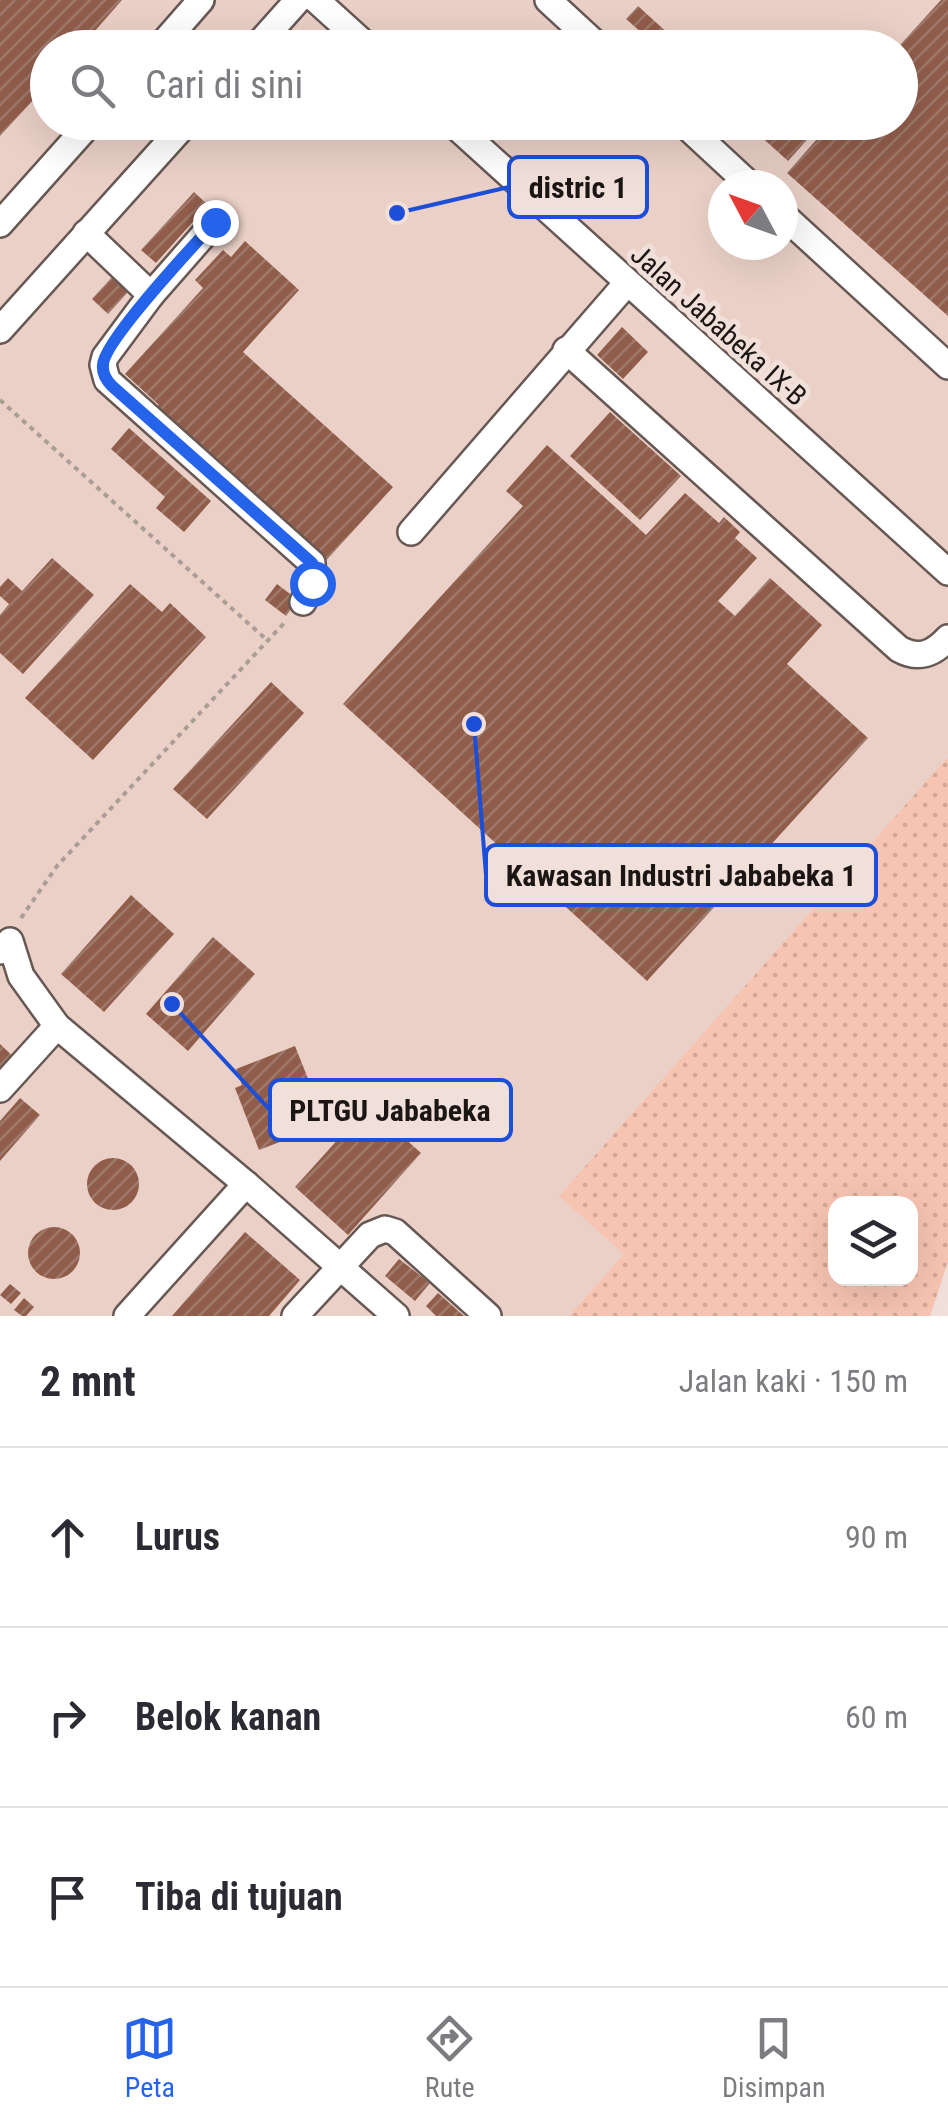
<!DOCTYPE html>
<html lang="id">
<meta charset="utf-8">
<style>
body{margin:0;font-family:"Roboto Condensed",sans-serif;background:#f7f7f7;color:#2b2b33}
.controls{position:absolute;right:30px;bottom:30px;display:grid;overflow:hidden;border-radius:20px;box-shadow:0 10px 40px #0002}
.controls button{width:90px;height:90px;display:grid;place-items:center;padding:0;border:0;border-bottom:2px solid #e1e1e2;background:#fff;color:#2b2b33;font:50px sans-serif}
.compass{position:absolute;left:708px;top:170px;width:90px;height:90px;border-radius:50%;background:#fff;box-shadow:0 10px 40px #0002;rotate:311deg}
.stop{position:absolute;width:30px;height:30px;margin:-22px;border:8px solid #2563eb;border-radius:50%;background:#fff}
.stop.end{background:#2563eb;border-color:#fff;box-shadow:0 2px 10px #0008}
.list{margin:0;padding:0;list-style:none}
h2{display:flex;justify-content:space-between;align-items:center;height:130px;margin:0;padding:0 40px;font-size:42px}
h2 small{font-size:32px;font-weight:400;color:#7c7c81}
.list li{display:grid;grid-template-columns:65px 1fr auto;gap:30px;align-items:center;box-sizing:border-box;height:180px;padding:0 40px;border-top:2px solid #e1e1e2}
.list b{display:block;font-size:38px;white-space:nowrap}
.list em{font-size:32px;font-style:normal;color:#7c7c81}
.icon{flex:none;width:55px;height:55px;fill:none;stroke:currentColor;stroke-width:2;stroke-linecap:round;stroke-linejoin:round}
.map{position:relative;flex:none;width:948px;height:1316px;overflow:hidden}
.search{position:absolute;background:#fff;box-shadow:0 10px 40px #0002;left:30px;right:30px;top:30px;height:110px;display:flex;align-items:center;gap:25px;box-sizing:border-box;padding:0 35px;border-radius:55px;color:#7c7c81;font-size:38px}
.sheet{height:670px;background:#fff}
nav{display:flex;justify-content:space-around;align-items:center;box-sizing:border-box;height:140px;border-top:2px solid #e1e1e2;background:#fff;font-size:28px;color:#7c7c81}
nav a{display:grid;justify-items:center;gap:5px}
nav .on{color:#2563eb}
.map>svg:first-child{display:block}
.built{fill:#ead0c7;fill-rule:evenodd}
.grass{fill:url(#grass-dots);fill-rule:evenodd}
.building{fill:url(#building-hatch)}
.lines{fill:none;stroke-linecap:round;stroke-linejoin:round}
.minor-casing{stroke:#675853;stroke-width:30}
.path{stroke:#aa9c97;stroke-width:4;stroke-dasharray:5 5;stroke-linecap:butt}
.minor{stroke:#fff;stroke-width:25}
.route{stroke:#2563eb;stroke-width:12}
.labels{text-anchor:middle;stroke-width:10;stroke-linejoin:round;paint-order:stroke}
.street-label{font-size:28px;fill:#1b1513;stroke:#f1dfd9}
.leader{fill:none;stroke:#1d4ed8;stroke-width:4}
.callout-dot{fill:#1d4ed8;stroke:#f1dfd9;stroke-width:4}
.callout{fill:#f1dfd9;stroke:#1d4ed8;stroke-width:4}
.callout-label{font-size:30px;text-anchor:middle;font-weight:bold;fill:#1b1513}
</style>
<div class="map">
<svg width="948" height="1316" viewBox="0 0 948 1316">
<defs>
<pattern id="grass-dots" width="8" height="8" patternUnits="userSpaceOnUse" patternTransform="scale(2.5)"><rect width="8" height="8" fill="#f8c4b2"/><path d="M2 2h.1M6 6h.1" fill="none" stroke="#d4a898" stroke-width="1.8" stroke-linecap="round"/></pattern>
<pattern id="building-hatch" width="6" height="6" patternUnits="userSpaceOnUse" patternTransform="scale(2.5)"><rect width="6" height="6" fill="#915d4b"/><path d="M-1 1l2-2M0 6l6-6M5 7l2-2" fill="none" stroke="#9e796c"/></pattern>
</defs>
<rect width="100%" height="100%" fill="#f1dfd9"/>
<path class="built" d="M0 0H948V1261L930 1316H0ZM48 48H900V122H48ZM723 185H783V245H723ZM836 1204H910V1278H836Z"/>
<path class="grass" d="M948 757V1261L930 1316H569L624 1254 559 1196ZM836 1204H910V1278H836Z"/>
<g class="building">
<path d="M0 0H122L80 48H48V84L0 136Z"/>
<path d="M941 0H948V316L787 173 832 122H900V45Z"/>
<path d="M638 6 672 37 663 48H651L639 37 642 33 626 19Z"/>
<path d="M745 122H823L788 161Z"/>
<path d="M194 192 208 205 156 263 141 250Z"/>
<path d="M245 241 299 290 243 352 393 487 322 565 152 412 159 405 125 374 203 288 195 280 223 250 231 257Z"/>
<path d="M113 276 129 291 108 314 92 299Z"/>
<path d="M622 327 648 352 623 379 597 355Z"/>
<path d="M610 412 681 476 640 520 570 456Z"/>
<path d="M129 428 211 501 184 532 156 508 165 497 111 449Z"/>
<path d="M547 445 646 535 685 493 719 523 724 517 740 532 735 538 757 558 718 601 735 616 770 578 822 625 787 664 868 738 647 981 343 704 523 506 506 491Z"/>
<path d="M52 558 94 595 23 674 0 653V615L9 604 0 596V587L8 578 22 591Z"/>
<path d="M130 584 162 612 170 603 206 637 93 760 25 698Z"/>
<path d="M277 584 298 600 286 616 265 600Z"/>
<path d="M271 682 304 713 207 819 173 789Z"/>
<path d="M131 895 174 934 104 1012 61 974Z"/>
<path d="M213 937 255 974 188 1051 146 1014Z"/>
<path d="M0 1044 20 1063 0 1084Z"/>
<path d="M295 1046 326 1124 259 1150 235 1088 242 1085 236 1069Z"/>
<path d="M20 1098 40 1115 0 1161V1121Z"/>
<path d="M368 1106 421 1153 348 1235 295 1187Z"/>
<circle cx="113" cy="1184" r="26"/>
<circle cx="54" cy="1253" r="26"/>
<path d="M245 1232 300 1280 269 1316H172Z"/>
<path d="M399 1259 430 1283 415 1301 385 1276Z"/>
<path d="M10 1284 21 1293 11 1304 0 1295Z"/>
<path d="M438 1293 464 1316H436L426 1306Z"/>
<path d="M24 1298 34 1307 26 1316H22L14 1310Z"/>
</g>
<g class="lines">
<g class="minor-casing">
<g id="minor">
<path d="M316 0 369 48"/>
<path d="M548 0 600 48"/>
<path d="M159 48 201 0"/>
<path d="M255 48 298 0"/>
<path d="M451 122 948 572"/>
<path d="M682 122 750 185"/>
<path d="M783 215 948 366"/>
<path d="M0 224 91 122"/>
<path d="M86 233 151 295 105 357 103 365 107 380 312 563 313 583 303 602"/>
<path d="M151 295 215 222"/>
<path d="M0 330 187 122"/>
<path d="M566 350 899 649C919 660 933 654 948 638"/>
<path d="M411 532 627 283"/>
<path d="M0 951 10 941 21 976 57 1026 246 1184 396 1316"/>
<path d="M0 1089 57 1026"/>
<path d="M127 1316 246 1184"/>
<path d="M295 1316 370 1235 385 1229 395 1232 488 1316"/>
</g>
</g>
<g class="path">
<path d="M0 400 268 641"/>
<path d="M21 918 57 866 287 620"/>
</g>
<use href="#minor" class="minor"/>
</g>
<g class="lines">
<path class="route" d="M215 222C195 244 103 342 103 365 102 374 107 381 112 386L312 563V583"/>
</g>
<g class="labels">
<g class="street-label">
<text transform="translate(719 325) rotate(42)" y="10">Jalan Jababeka IX-B</text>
</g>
</g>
<path class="leader" d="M397 213L509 187M474 724L486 875M172 1004L270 1110"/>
<g class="callout-dot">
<circle cx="397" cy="213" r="10"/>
<circle cx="474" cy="724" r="10"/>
<circle cx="172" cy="1004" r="10"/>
</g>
<g class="callout">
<rect x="509" y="157" width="138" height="60" rx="10"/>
<rect x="486" y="845" width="390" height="60" rx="10"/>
<rect x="270" y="1080" width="241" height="60" rx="10"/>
</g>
<g class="callout-label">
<text x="578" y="198">distric 1</text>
<text x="681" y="886">Kawasan Industri Jababeka 1</text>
<text x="390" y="1121">PLTGU Jababeka</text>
</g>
</svg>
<div class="controls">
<button><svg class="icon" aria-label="layers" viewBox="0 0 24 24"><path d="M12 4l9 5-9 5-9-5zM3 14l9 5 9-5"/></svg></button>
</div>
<svg class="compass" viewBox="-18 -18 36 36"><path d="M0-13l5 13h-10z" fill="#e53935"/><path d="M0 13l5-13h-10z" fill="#7c7c81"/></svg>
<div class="stop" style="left:312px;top:583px"></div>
<div class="stop end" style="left:215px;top:222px"></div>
<div class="search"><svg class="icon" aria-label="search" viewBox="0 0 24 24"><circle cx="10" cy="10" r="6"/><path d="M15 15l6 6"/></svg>Cari di sini</div>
</div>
<section class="sheet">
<h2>2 mnt<small>Jalan kaki · 150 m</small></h2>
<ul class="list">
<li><svg class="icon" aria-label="ahead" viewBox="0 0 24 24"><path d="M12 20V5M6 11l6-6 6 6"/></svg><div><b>Lurus</b></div><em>90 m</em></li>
<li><svg class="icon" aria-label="right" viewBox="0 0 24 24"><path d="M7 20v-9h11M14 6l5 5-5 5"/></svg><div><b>Belok kanan</b></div><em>60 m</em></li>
<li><svg class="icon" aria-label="arrive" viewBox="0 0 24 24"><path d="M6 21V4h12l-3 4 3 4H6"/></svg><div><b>Tiba di tujuan</b></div></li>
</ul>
</section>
<nav>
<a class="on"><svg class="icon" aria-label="map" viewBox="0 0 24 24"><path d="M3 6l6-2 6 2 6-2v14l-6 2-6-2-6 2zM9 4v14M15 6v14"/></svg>Peta</a>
<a><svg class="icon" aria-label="directions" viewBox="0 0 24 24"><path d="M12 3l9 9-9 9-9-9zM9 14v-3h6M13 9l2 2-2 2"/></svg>Rute</a>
<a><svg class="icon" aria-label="saved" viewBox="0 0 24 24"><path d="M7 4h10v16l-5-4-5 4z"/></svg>Disimpan</a>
</nav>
